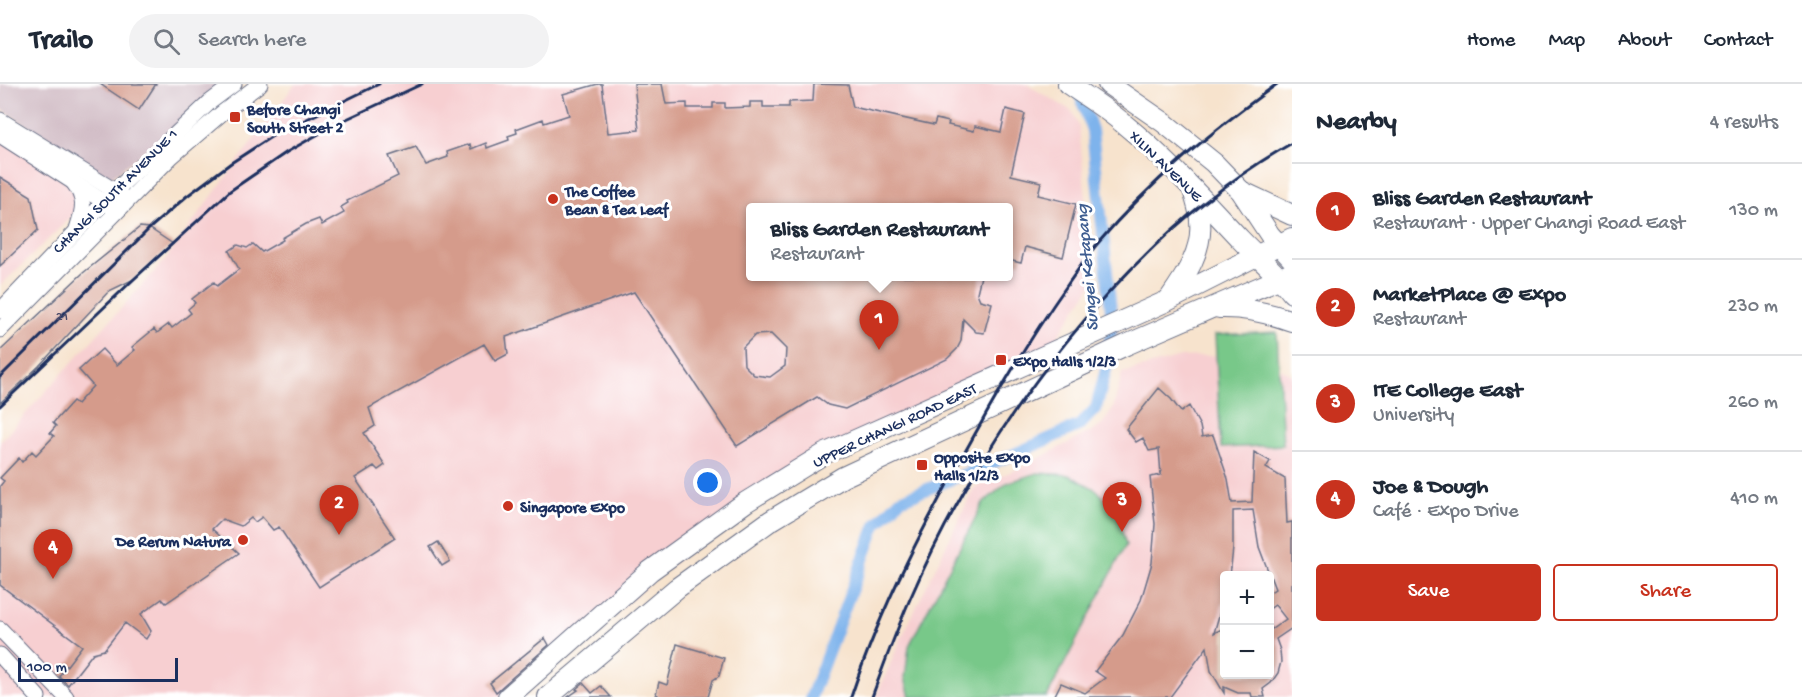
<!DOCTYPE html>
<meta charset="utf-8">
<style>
body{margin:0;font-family:"Gochi Hand",sans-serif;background:#f2f2f3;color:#1f2937}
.controls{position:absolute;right:18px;bottom:18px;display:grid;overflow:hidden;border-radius:6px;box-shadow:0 3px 9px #0003}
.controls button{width:54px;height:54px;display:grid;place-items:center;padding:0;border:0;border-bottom:2px solid #e0e1e3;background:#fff;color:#1f2937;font:30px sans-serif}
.scale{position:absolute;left:18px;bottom:15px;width:160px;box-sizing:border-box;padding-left:6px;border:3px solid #1b2f5e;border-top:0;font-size:16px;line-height:21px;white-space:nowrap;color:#1b2f5e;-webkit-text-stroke:4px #fff;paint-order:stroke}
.you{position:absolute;left:708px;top:399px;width:21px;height:21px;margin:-15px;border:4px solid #fff;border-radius:50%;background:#1a73e8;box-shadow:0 0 0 9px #1a73e833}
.badge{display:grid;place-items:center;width:39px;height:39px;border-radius:50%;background:#c8321e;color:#fff;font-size:20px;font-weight:700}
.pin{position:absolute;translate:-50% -50px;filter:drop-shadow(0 2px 3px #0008)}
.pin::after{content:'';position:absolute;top:32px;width:21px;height:18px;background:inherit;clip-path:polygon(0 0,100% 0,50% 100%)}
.popup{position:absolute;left:746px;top:119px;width:267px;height:78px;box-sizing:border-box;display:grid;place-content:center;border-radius:6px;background:#fff;filter:drop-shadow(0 2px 4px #0005);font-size:20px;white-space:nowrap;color:#747a83}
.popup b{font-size:22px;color:#1f2937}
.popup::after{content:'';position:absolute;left:50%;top:100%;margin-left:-12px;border:12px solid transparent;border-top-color:#fff}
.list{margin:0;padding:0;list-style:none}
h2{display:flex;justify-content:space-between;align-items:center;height:78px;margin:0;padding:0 24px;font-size:26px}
h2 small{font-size:20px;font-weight:400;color:#747a83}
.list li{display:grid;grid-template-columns:39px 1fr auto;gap:18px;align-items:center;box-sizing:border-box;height:96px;padding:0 24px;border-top:2px solid #e0e1e3}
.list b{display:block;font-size:22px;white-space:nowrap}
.list p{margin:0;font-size:20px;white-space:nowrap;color:#747a83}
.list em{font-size:20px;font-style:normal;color:#747a83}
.actions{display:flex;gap:12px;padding:18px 24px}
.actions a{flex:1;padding:14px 0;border:2px solid #c8321e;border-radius:6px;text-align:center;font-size:21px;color:#c8321e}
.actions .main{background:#c8321e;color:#fff}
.icon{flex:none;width:33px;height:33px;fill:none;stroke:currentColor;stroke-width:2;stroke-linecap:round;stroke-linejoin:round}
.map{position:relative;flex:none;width:1292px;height:613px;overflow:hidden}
header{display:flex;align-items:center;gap:36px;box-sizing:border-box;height:84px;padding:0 30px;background:#fff;border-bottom:2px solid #e0e1e3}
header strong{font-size:28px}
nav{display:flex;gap:33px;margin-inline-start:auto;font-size:21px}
.search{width:420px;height:54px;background:#f2f2f3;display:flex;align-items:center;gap:15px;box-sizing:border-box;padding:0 21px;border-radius:33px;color:#747a83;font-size:22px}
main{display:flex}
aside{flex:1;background:#fff}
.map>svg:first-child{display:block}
.built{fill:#f7cfd1;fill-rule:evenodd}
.industrial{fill:#d2bdc6}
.green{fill:#78c889;stroke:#4a7c74;stroke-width:1.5}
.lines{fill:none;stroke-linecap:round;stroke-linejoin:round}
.canal{stroke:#7eb3ec;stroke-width:12}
.building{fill:#d59b8b;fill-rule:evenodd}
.tertiary-casing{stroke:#686e85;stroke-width:17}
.primary-casing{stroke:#686e85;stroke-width:22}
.tertiary{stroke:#fff;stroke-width:15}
.primary{stroke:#fff;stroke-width:20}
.rail{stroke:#1b2f5e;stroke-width:3}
.poi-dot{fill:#c8321e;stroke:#fff;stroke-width:2}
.labels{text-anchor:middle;stroke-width:6;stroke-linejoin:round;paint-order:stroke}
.number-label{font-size:14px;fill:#4a4a69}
.poi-label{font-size:16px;font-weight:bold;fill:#1b2f5e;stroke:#fff;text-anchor:start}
.street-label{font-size:16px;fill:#1b2f5e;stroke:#fff}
.water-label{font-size:18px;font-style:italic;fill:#3e5d90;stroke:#fff}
</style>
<header>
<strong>Trailo</strong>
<div class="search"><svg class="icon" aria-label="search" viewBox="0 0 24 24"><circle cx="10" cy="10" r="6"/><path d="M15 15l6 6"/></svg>Search here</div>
<nav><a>Home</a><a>Map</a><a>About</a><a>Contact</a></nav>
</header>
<main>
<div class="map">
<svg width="1292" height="613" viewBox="0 0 1292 613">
<rect width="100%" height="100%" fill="#fff"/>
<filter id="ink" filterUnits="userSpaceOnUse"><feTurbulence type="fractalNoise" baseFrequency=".0167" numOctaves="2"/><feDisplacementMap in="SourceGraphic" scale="12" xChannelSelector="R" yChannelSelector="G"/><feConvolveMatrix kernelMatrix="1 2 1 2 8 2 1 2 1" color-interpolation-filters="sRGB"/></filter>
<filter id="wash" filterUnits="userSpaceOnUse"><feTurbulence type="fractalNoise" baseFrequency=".008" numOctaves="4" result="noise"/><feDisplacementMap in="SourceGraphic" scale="24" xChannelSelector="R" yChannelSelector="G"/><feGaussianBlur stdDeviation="1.35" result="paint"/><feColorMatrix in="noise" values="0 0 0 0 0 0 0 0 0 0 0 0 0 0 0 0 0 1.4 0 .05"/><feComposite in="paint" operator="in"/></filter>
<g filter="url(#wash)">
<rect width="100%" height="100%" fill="#f7e3cd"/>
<g class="built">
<path d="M295 0H1026L1072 27 1079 43 1094 198 1049 265 828 373 706 452 515 613H0V358L164 177ZM750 124H1008V192H750Z"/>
<path d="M0 53 92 113 0 202Z"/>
<path d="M1234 271 1278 283 1292 291V613H876L900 557 974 404 1024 382 1101 342 1113 325 1122 289 1181 273ZM1224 492H1270V590H1224Z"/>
</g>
<path class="industrial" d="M0 0H230L109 95 0 24Z"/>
<g class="green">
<path d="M1277 248 1283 361 1221 364 1215 251Z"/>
<path d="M1037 389 1069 391 1097 406 1117 430 1126 461 1047 613H910L905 594 909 562 983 419 1007 399Z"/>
</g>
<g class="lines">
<path class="canal" d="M811 613 876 441 900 416 1010 372 1080 341 1096 324 1108 278 1112 236 1092 46 1079 8"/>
</g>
<g id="blocks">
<g class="building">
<path d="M100 0H156L139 26Z"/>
<path d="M598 0H602L608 49 639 46 634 0H662L666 20 687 19V24H713V19H725V24L750 23V18H763V23H789V18L813 17 814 0 848 1 853 23 934 41 936 35 949 38 948 41 974 47 975 42 1001 48 1006 25 1025 30 1011 91 1041 98 1038 111 1076 120 1063 173 1025 163 1021 179 1008 176V123H750V192H981L977 209 980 216 992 219 984 249 976 248 963 235 961 257 957 265 947 275 845 325 828 321 817 313 737 362 634 208 506 253 508 270 495 277 484 260 369 324 375 342 364 349 385 381 378 386 374 382 355 394 395 454 319 503 279 443 273 446 262 433 255 438 251 434 241 442 222 435 212 445 239 469 166 519 162 515 141 530 151 547 146 555 125 539 104 566 93 569 68 601 59 592 82 562 0 501V402L4 397 0 394 19 374 22 378 32 367 36 371 54 352 50 349 56 342 53 339 73 317 77 320 93 302 79 286 102 265 117 281 135 266 132 263 154 245 157 249 169 240 172 244 191 229 188 225 195 219 192 215 214 198 217 202 239 185 229 167 238 161 247 164 253 160 262 168 283 156 282 154 306 140 319 135 322 141 344 129 341 123 348 119 347 117 398 92 389 72 416 63 426 81 448 73 447 68 470 60 471 65 486 59 487 64 509 56 508 52 517 49 516 45 543 35 544 39 569 31 563 10ZM771 250 786 265 785 282 770 293 754 291 744 281 743 263 755 251Z"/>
<path d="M0 93 31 112 38 146 0 182Z"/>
<path d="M140 143 149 144 173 160 134 195 109 207 39 282 0 319V267L83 189Z"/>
<path d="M1159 304 1171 315 1181 328 1189 322 1200 342 1202 353 1213 351 1228 395 1232 419 1252 418 1254 368 1270 377 1266 384 1285 395 1287 439 1292 438V544L1276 555 1280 566 1281 578 1278 589 1271 599 1263 605 1265 613H1252L1251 609H1238L1224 603V609L1211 587 1207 563 1170 613H1054L1061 599 1085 609 1105 594 1095 587 1123 551 1141 516 1152 479 1155 440 1150 393 1161 391 1159 365 1149 367 1143 354 1136 358 1126 345ZM1253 426 1259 463 1275 505 1269 509V525L1275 521 1286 535 1272 545 1269 541V591H1224V544L1214 549 1224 514V492H1230L1233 464V427Z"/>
<path d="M438 458 450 477 442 482 430 463Z"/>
<path d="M545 554 549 561 496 608 490 599Z"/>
<path d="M677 560 724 574 719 592 713 596 708 613H657L658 611 656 610 659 598 667 601Z"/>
<path d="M583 599 592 609 601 602 611 613H568L578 606 576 605Z"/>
</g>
</g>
</g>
<g filter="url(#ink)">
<use href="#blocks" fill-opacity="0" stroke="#686e85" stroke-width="1.5"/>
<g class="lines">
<g class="tertiary-casing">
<g id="tertiary">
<path d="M0 36 115 107 123 113"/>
<path d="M0 51 112 123"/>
<path d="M73 98C86 115 84 124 77 145"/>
<path d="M0 227 115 107 210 18 234 0"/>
<path d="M0 246 172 72 222 29 260 0"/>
<path d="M0 545 66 613"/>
<path d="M0 571 38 613"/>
</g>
</g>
<g class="primary-casing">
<g id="primary">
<path d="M1068 0C1087 13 1107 25 1124 40 1167 75 1203 116 1241 156 1258 174 1277 189 1292 209"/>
<path d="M1108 0 1163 38 1214 79 1241 107 1270 151 1292 175"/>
<path d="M1243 108 1292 131"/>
<path d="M1170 214C1186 191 1203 166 1200 137 1200 126 1195 115 1193 105"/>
<path d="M1219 224C1244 223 1269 229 1292 237"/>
<path d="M508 613 650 487 746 418 824 370 1167 217 1292 154"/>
<path d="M548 613 677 504 770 437 843 393 1126 261 1292 189"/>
</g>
</g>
<use href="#tertiary" class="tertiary"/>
<use href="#primary" class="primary"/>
<g class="rail">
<path d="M0 293 151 143 187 112 231 79 274 51 379 0"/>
<path d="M0 322 134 195 230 107 287 68 338 39 422 0"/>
<path d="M851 613C882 520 927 435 975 350 1004 298 1034 248 1068 200 1078 186 1087 172 1098 159 1151 97 1211 48 1277 0"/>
<path d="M872 613C884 580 896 547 910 515 985 342 1126 153 1292 59"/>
</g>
</g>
</g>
<g class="poi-dot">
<rect x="229" y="27" width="12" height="12" rx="3"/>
<circle cx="553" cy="115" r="6"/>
<rect x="995" y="270" width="12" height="12" rx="3"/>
<rect x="916" y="375" width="12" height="12" rx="3"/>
<circle cx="508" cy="422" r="6"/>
<circle cx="243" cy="456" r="6"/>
</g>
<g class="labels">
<g class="number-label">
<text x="62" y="236">21</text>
</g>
<g class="poi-label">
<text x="247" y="30">Before Changi<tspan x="247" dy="18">South Street 2</tspan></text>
<text x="565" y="112">The Coffee<tspan x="565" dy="18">Bean &amp; Tea Leaf</tspan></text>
<text x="1013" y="282">Expo Halls 1/2/3</text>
<text x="934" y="378">Opposite Expo<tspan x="934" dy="18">Halls 1/2/3</tspan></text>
<text x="520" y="428">Singapore Expo</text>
<text x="231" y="462" text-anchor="end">De Rerum Natura</text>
</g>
<g class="street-label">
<text transform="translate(1167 81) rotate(44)" y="6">XILIN AVENUE</text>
<text transform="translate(114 106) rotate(-45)" y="6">CHANGI SOUTH AVENUE 1</text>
<text transform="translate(894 340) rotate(-25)" y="6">UPPER CHANGI ROAD EAST</text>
</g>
<g class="water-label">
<text transform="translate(1086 184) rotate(-95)" y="6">Sungei Ketapang</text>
</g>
</g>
</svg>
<div class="controls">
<button>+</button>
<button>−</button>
</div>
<div class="scale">100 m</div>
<div class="you"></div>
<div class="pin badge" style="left:879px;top:266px">1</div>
<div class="popup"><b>Bliss Garden Restaurant</b>Restaurant</div>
<div class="pin badge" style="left:339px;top:451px">2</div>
<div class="pin badge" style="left:1122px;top:448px">3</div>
<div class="pin badge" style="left:53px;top:495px">4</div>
</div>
<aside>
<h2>Nearby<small>4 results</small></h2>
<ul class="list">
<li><span class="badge">1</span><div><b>Bliss Garden Restaurant</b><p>Restaurant · Upper Changi Road East</p></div><em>130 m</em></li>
<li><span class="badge">2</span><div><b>MarketPlace @ Expo</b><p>Restaurant</p></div><em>230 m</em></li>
<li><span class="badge">3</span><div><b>ITE College East</b><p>University</p></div><em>260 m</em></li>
<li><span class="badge">4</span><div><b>Joe &amp; Dough</b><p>Café · Expo Drive</p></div><em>410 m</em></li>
</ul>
<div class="actions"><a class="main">Save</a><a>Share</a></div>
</aside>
</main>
